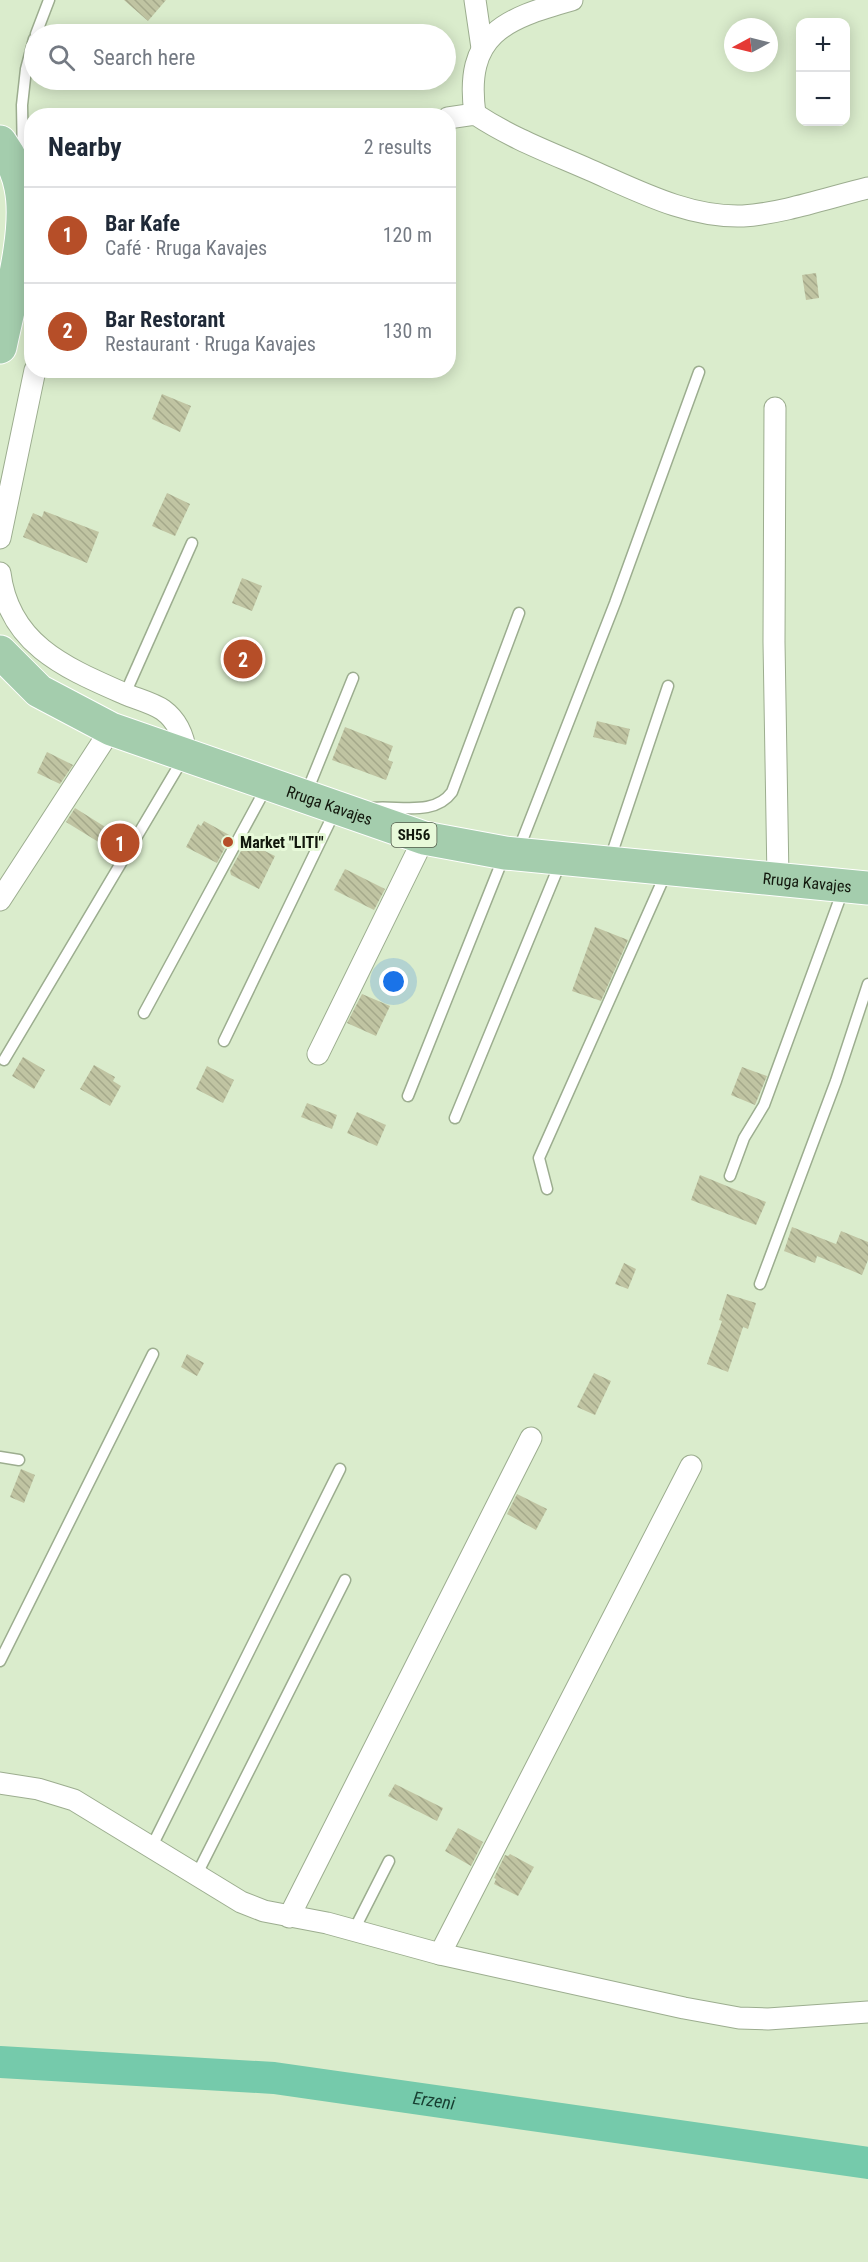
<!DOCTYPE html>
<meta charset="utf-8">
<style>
body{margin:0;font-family:"Roboto Condensed",sans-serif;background:#f6f6f7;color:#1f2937}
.controls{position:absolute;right:18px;top:18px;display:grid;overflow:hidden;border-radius:12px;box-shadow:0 3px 15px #0003}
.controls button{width:54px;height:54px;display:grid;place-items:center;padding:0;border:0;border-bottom:2px solid #e0e1e3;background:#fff;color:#1f2937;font:30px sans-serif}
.compass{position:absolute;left:724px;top:18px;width:54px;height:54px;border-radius:50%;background:#fff;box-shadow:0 3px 15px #0003;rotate:263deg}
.you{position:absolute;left:394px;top:982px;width:21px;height:21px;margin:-15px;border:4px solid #fff;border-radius:50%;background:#1a73e8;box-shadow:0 0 0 9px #1a73e833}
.badge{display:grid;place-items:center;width:39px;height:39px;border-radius:50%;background:#b64e28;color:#fff;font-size:20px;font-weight:700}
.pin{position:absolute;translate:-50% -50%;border:3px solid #fff;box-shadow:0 2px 6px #0006}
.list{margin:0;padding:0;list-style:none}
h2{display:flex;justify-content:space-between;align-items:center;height:78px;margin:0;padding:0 24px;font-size:26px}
h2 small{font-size:20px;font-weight:400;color:#747a83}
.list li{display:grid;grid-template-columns:39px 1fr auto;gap:18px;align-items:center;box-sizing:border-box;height:96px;padding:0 24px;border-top:2px solid #e0e1e3}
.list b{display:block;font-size:22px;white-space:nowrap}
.list p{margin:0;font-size:20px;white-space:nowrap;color:#747a83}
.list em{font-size:20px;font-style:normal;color:#747a83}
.icon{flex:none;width:33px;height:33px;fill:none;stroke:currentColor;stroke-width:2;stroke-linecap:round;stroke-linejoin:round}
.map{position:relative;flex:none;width:868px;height:2262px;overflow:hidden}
.search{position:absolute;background:#fff;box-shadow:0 3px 15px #0003;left:24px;top:24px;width:432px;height:66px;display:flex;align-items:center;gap:15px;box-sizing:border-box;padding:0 21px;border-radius:33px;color:#747a83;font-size:22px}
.panel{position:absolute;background:#fff;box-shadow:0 3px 15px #0003;left:24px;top:108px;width:432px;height:270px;border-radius:24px}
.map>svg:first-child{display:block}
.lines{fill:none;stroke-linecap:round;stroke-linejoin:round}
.river{stroke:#75caab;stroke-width:32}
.building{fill:url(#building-back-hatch)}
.lane-casing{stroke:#9cad8f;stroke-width:13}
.street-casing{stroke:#9cad8f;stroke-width:23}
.primary-casing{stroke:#fff;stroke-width:35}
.lane{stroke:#fff;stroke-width:10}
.street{stroke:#fff;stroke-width:21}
.primary{stroke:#a4cdad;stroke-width:33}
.poi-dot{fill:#b64e28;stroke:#e7f9d9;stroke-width:2}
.labels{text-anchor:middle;stroke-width:6;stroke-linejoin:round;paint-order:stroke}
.shield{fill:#e7f9d9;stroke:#525c4a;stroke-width:1.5}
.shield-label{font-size:15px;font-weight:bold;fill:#12180d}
.street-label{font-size:16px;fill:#12180d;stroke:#e7f9d9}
.poi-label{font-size:16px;font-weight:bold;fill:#12180d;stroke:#e7f9d9;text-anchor:start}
.water-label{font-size:18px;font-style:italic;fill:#173e31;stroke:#e7f9d9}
</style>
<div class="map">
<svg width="868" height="2262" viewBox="0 0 868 2262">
<defs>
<pattern id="building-back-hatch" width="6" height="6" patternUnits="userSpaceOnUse" patternTransform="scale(1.5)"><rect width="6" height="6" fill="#c0c4a2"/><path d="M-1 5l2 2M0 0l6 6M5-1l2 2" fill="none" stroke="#a4a88a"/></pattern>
</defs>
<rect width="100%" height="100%" fill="#daeccc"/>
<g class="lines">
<path class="river" id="s1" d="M0 2062 274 2078 868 2163"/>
</g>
<g class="building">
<path d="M124 0H166L148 21Z"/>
<path d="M816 273 819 298 806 300 802 275Z"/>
<path d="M162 394 191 406 180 432 152 419Z"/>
<path d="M167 493 190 504 175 536 152 526Z"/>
<path d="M44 511 99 532 87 563 23 537 33 513 42 517Z"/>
<path d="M242 578 262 586 252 611 232 603Z"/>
<path d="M597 721 630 729 626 745 593 737Z"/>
<path d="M345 727 393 746 388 760 393 762 386 780 332 760Z"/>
<path d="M47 752 73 765 60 784 37 773Z"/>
<path d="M75 808 126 840 118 854 66 822Z"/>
<path d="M204 821 231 836 217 863 186 847 198 824 201 826Z"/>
<path d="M246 842 275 856 259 889 231 875 230 871Z"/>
<path d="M345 869 385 889 374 910 334 890Z"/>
<path d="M595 927 628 940 601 1001 572 991Z"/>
<path d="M362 994 390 1006 376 1036 347 1023Z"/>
<path d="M23 1057 45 1070 34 1089 12 1076Z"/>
<path d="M94 1065 115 1077 113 1081 121 1086 110 1106 80 1089Z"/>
<path d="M207 1066 234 1080 223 1103 196 1089Z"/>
<path d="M742 1067 767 1076 755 1105 731 1095Z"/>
<path d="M307 1103 337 1115 332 1129 301 1117Z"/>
<path d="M357 1112 386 1125 377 1146 347 1133Z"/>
<path d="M700 1175 766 1202 756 1225 691 1200Z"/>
<path d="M792 1227 836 1244 841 1231 868 1242V1260L862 1275 817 1256 815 1263 784 1251Z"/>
<path d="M624 1263 636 1269 628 1289 615 1284Z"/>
<path d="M727 1294 756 1303 748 1329 743 1327 728 1372 707 1364 722 1321 719 1320Z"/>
<path d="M187 1354 204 1363 197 1376 181 1367Z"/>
<path d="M594 1373 611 1381 595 1415 577 1407Z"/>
<path d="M21 1469 35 1475 24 1503 10 1497Z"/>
<path d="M517 1494 547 1509 536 1530 507 1514Z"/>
<path d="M395 1784 443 1808 437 1821 388 1796Z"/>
<path d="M458 1828 483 1842 471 1866 445 1851Z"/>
<path d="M510 1854 534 1867 518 1896 494 1884 496 1879 494 1878 505 1855 508 1856Z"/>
</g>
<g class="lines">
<g class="lane-casing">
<g id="lane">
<path d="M36 34 49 0"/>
<path d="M23 161 22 105 26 69 34 39"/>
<path d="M125 694 192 543"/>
<path d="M306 794 353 678"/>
<path d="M372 808C398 805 434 817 452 792L519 613"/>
<path d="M518 851 615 603 699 372"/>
<path d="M610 859 668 686"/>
<path d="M144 1013 267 786"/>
<path d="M224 1041 335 811"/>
<path d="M4 1060 184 757"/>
<path d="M408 1096 504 856"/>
<path d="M455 1118 561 861"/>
<path d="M730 1176 744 1138 764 1105 843 890"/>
<path d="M547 1189 539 1158 666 873"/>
<path d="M760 1284 836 1081 868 984"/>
<path d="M0 1457 19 1460"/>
<path d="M0 1661 153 1354"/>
<path d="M152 1846 340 1469"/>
<path d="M197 1874 345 1580"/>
<path d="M354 1930 389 1861"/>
</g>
</g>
<g class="street-casing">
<g id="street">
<path d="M475 0 482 48"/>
<path d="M475 114C464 34 504 19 572 0"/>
<path d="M448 118 475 114C513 139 549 152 590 170 638 191 689 218 743 216 784 213 827 198 868 188"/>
<path d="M775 408 774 642 778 879"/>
<path d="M0 538 35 370"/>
<path d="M0 573C9 645 66 668 125 694 137 699 153 703 163 710 178 721 184 737 186 754"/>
<path d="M0 900 111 729"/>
<path d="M318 1054 424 838"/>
<path d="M0 1783 38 1789 74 1800 241 1902 264 1911 327 1923 440 1954 684 2008 739 2018 768 2019 868 2012"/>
<path d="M289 1917 531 1438"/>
<path d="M440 1954 691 1466"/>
</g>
</g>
<g class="primary-casing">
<g id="primary">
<path d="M0 142C10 156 18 171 21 188 30 231 9 303 0 347"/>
<path id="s2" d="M0 652 39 691 111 729 424 838 505 853 868 888"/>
</g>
</g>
<use href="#lane" class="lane"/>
<use href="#street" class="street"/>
<use href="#primary" class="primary"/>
</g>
<circle class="poi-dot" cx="228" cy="842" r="6"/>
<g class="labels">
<rect class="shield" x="391.5" y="823" width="45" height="24" rx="4.5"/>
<g class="shield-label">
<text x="414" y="840">SH56</text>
</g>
<g class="street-label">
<text dy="6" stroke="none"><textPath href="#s2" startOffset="368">Rruga Kavajes</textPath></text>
<text dy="6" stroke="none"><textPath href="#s2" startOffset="854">Rruga Kavajes</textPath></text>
</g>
<g class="poi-label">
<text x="240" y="848">Market "LITI"</text>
</g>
<g class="water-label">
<text dy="6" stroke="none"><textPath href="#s1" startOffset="436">Erzeni</textPath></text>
</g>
</g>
</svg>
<div class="controls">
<button>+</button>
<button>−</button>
</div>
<svg class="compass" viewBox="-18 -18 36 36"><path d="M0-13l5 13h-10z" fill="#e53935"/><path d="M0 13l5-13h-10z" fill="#747a83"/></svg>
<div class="you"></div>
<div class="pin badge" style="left:120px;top:843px">1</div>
<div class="pin badge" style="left:243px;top:659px">2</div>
<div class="search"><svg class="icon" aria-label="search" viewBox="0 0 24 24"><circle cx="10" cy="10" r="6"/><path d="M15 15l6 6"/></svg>Search here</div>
<section class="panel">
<h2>Nearby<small>2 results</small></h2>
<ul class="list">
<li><span class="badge">1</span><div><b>Bar Kafe</b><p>Café · Rruga Kavajes</p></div><em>120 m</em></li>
<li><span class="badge">2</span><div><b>Bar Restorant</b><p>Restaurant · Rruga Kavajes</p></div><em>130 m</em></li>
</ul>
</section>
</div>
